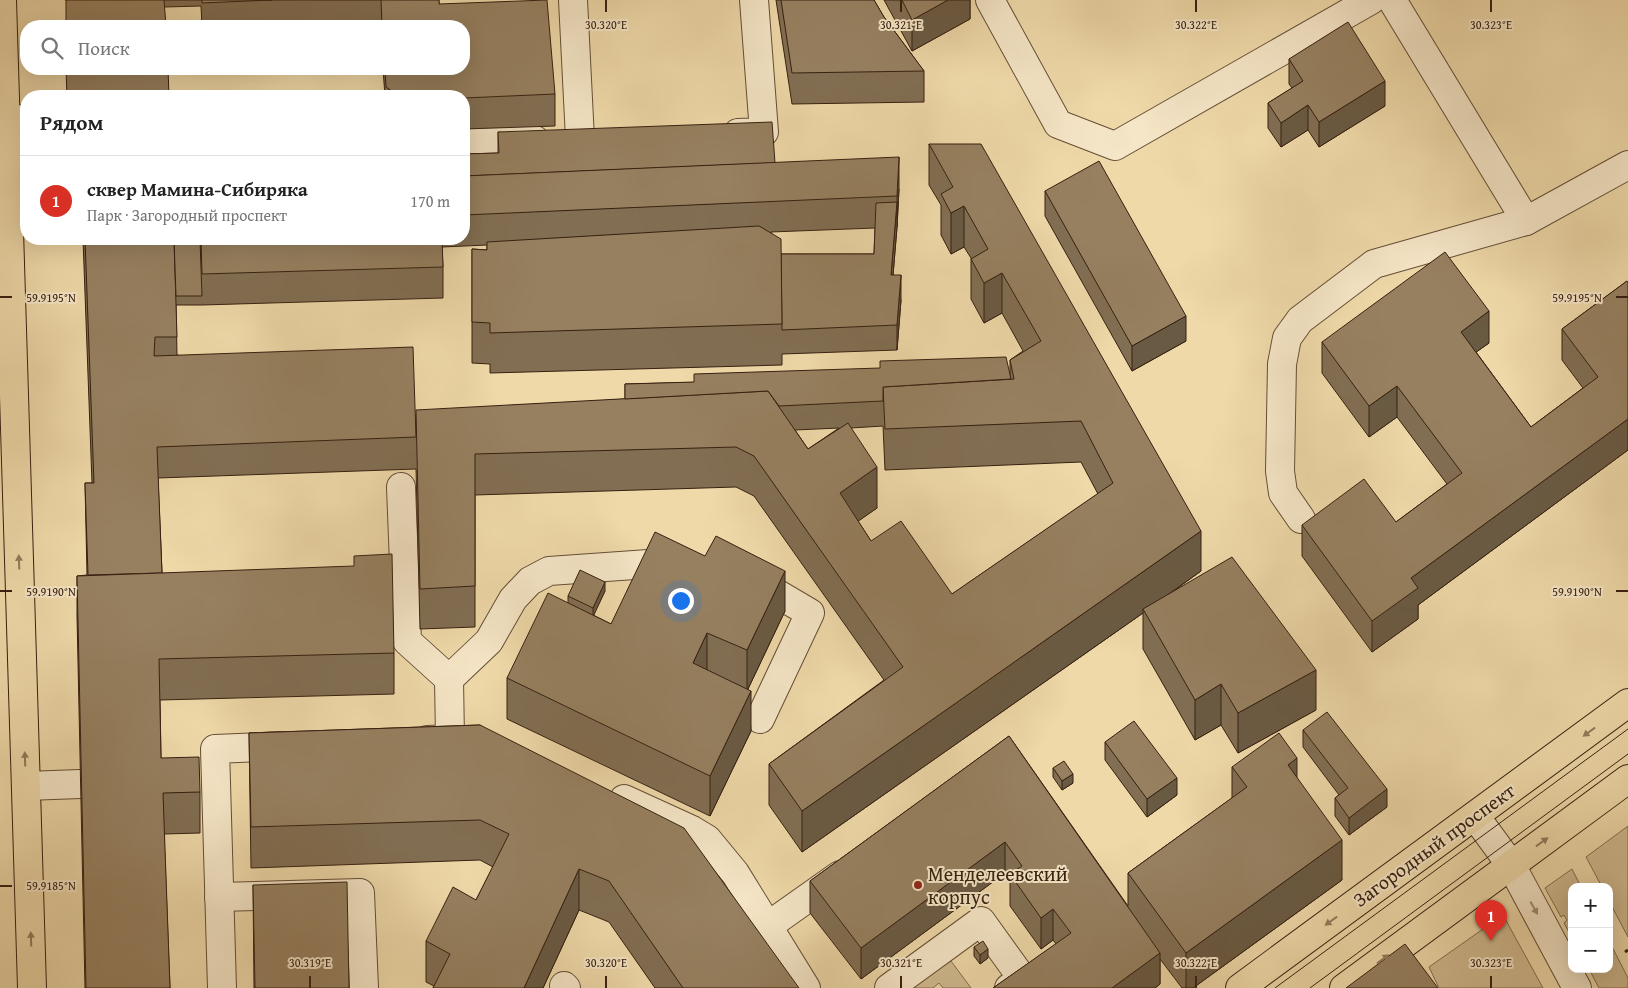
<!DOCTYPE html>
<html lang="ru">
<meta charset="utf-8">
<style>
body{margin:0;font-family:"Gentium Book Plus",serif;background:#f6f6f6;color:#222}
.controls{position:absolute;right:15px;bottom:15px;display:grid;overflow:hidden;border-radius:10px;box-shadow:0 5px 20px #0002}
.controls button{width:45px;height:45px;display:grid;place-items:center;padding:0;border:0;border-bottom:1px solid #e0e0e0;background:#fff;color:#222;font:25px sans-serif}
.you{position:absolute;left:680px;top:600px;width:18px;height:18px;margin:-12px;border:4px solid #fff;border-radius:50%;background:#1a73e8;box-shadow:0 0 0 8px #1a73e833}
.badge{display:grid;place-items:center;width:32px;height:32px;border-radius:50%;background:#d93025;color:#fff;font-size:16px;font-weight:700}
.pin{position:absolute;translate:-50% -41px;filter:drop-shadow(0 1px 2px #0008)}
.pin::after{content:'';position:absolute;top:26px;width:18px;height:15px;background:inherit;clip-path:polygon(0 0,100% 0,50% 100%)}
.list{margin:0;padding:0;list-style:none}
h2{display:flex;justify-content:space-between;align-items:center;height:65px;margin:0;padding:0 20px;font-size:21px}
h2 small{font-size:16px;font-weight:400;color:#767676}
.list li{display:grid;grid-template-columns:32px 1fr auto;gap:15px;align-items:center;box-sizing:border-box;height:90px;padding:0 20px;border-top:1px solid #e0e0e0}
.list b{display:block;font-size:19px;white-space:nowrap}
.list p{margin:0;font-size:16px;white-space:nowrap;color:#767676}
.list em{font-size:16px;font-style:normal;color:#767676}
.icon{flex:none;width:28px;height:28px;fill:none;stroke:currentColor;stroke-width:2;stroke-linecap:round;stroke-linejoin:round}
.map{position:relative;flex:none;width:1628px;height:988px;overflow:hidden}
.search{position:absolute;background:#fff;box-shadow:0 5px 20px #0002;left:20px;top:20px;width:450px;height:55px;display:flex;align-items:center;gap:12px;box-sizing:border-box;padding:0 18px;border-radius:20px;color:#767676;font-size:19px}
.panel{position:absolute;background:#fff;box-shadow:0 5px 20px #0002;left:20px;top:90px;width:450px;height:155px;border-radius:20px}
.map>svg:first-child{display:block}
.green{fill:#d0ba8f;stroke:#836d50}
.lines{fill:none;stroke-linecap:round;stroke-linejoin:round}
.minor-casing{stroke:#644e36;stroke-width:30}
.major-casing{stroke:#362010;stroke-width:30}
.path{stroke:#362010;stroke-width:3;stroke-dasharray:4 2.5;stroke-linecap:butt}
.minor{stroke:#f5e6c7;stroke-width:28}
.major{stroke:#efd9a9;stroke-width:28}
.tram{stroke:#362010;stroke-width:1}
.wall{fill:#816e53;stroke:#362010;fill-rule:evenodd}
.shaded-wall{fill:#695a43;stroke:#362010}
.building{fill:#968060;stroke:#362010}
.oneway{fill:#927c5c}
.oneway2{fill:#9f8d75}
.ticks{fill:none;stroke:#362010;stroke-width:2}
.poi-dot{fill:#8f2418;stroke:#f5e6c7;stroke-width:2}
.labels{text-anchor:middle;stroke-width:4;stroke-linejoin:round;paint-order:stroke}
.street-label{font-size:20px;fill:#362010;stroke:#f5e6c7}
.poi-label{font-size:20px;fill:#362010;stroke:#f5e6c7;text-anchor:start}
.ticks-label{font-size:12px;text-anchor:middle;fill:#362010;stroke:#f5e6c7;stroke-width:4;stroke-linejoin:round;paint-order:stroke}
</style>
<div class="map">
<svg width="1628" height="988" viewBox="0 0 1628 988">
<rect width="100%" height="100%" fill="#efd9a9"/>
<filter id="stains"><feTurbulence type="fractalNoise" baseFrequency=".004" numOctaves="4"/><feColorMatrix values="0 0 0 0 .2 0 0 0 0 .09 0 0 0 0 .02 0 0 0 .5 -.17"/></filter>
<radialGradient id="worn" r=".72"><stop offset=".6" stop-color="#630" stop-opacity="0"/><stop offset="1" stop-color="#630" stop-opacity=".3"/></radialGradient>
<g class="green">
<path d="M1628 826V937L1609 901V887H1602L1586 857Z"/>
<path d="M1572 869 1581 887H1572V938L1564 923 1567 920 1564 915 1561 917 1545 888Z"/>
<path d="M1503 915 1543 988H1439L1429 967Z"/>
<path d="M1609 941 1628 978V988H1599L1589 969H1609Z"/>
<path d="M948 957 971 988H943L939 983 933 988H905Z"/>
</g>
<g class="lines">
<g class="minor-casing">
<g id="minor">
<path d="M573 0 580 139"/>
<path d="M990 0 1058 124 1115 146 1371 0"/>
<path d="M1392 0 1526 221"/>
<path d="M6 120 26 119"/>
<path d="M738 133 764 132 754 0"/>
<path d="M464 143 535 140"/>
<path d="M401 487 407 641 449 679"/>
<path d="M1301 519 1283 493 1280 471 1282 364 1287 338 1300 320 1374 264 1526 221 1628 165"/>
<path d="M754 580 810 613 760 719"/>
<path d="M427 740 450 739 449 679 489 641 513 599 530 581 549 571 677 562"/>
<path d="M26 786 80 784"/>
<path d="M624 799 692 830 707 839 735 873 806 988"/>
<path d="M1475 816 1511 865 1577 988"/>
<path d="M219 897 360 893 364 988"/>
<path d="M768 926 840 875"/>
<path d="M564 986 566 988"/>
<path d="M222 988 215 749 286 746"/>
<path d="M889 988 981 921 1022 978 1009 988"/>
</g>
</g>
<g class="major-casing">
<g id="major">
<path d="M2 0 32 988"/>
<path d="M1240 988 1628 703"/>
<path d="M1344 988 1628 779"/>
</g>
</g>
<path class="path" d="M1625 952 1628 950"/>
<use href="#minor" class="minor"/>
<use href="#major" class="major"/>
<g class="tram">
<path d="M1275 988 1628 729"/>
<path d="M1310 988 1628 754"/>
</g>
</g>
<g class="wall">
<path d="M65 0H439V4L555 94V126L464 129V96H385L383 69H464V26H202L201 6 165 7Z"/>
<path d="M776 0H874L884 17 924 71V102L792 104Z"/>
<path d="M884 0H970V19L912 51Z"/>
<path d="M1289 59 1385 106 1319 147 1308 130 1281 147 1268 128V103L1292 88 1289 84Z"/>
<path d="M498 132 775 163 899 189 897 227 893 275 901 300 897 350 782 354V365L490 373V364L472 363V249L487 250V245L442 247 443 267V298L202 305H176L177 355 416 415 625 399V384L1010 375V360L1023 351 1002 313 984 323 971 299V258L964 247 951 254 941 235V205L929 185V144L1201 571 1175 590 1316 710 1238 753 1221 725 1195 740 1143 649V613L802 852 769 805V764L884 680 754 496 736 487 475 495V627L420 629 416 469 158 478 162 573 394 653V694L160 700 161 758 200 792V833L164 834 170 988H85L77 616V576L87 575 85 483H92L83 239H464V154L498 153ZM875 228 874 254H781L771 232ZM883 426 885 470 1081 462 1098 494 952 594 871 541 858 521 877 508 851 428ZM839 428 808 449 795 430Z"/>
<path d="M1045 191 1186 341 1132 371 1045 216Z"/>
<path d="M1627 281 1628 450 1418 605V619L1372 652 1302 556V525L1396 522 1447 484 1397 417 1369 437 1322 373V342L1489 343 1476 352 1531 427 1583 388 1562 360V329Z"/>
<path d="M605 591 593 615 611 624 785 611 748 689 751 731 710 816 507 719V678L568 603V596Z"/>
<path d="M480 725 799 988H655L609 922 579 910 543 988H433L434 986 426 982V941L476 900 493 867 480 860 251 868 249 733Z"/>
<path d="M1303 730 1387 807 1349 835 1335 816V798L1339 795 1303 747Z"/>
<path d="M1009 736 1128 906V873L1232 798V767L1297 778 1342 880 1193 988H1182L1160 959V984L1155 988H993L1056 944 1053 940 1041 949 1010 906V881L1005 873 861 979 810 913V881Z"/>
<path d="M1105 742 1177 795 1147 817 1105 760Z"/>
<path d="M1053 768 1073 783 1062 790 1053 777Z"/>
<path d="M253 885 349 988H254Z"/>
<path d="M974 947 988 958 980 964 974 956Z"/>
</g>
<g class="shaded-wall">
<path d="M948 0H970V19L912 51V20Z"/>
<path d="M1385 81V106L1319 147V122Z"/>
<path d="M1308 105V130L1281 147V123Z"/>
<path d="M899 157V189L897 227V196Z"/>
<path d="M897 202V227L891 300V275Z"/>
<path d="M964 206V247L951 254V213Z"/>
<path d="M1002 273V313L984 323V283Z"/>
<path d="M901 275V300L897 350V325Z"/>
<path d="M1489 311V343L1461 363V332Z"/>
<path d="M1186 316V341L1132 371V346Z"/>
<path d="M1397 386V417L1369 437V406Z"/>
<path d="M1628 419V450L1418 605V619L1372 652V621L1411 578Z"/>
<path d="M877 467V508L840 534V493Z"/>
<path d="M1201 531V571L1145 611 1143 609V613L802 852V811Z"/>
<path d="M785 571V611L747 691V650Z"/>
<path d="M605 582V591L593 617V608Z"/>
<path d="M707 633V673L693 663Z"/>
<path d="M1316 670V710L1238 753V713Z"/>
<path d="M1221 684V725L1195 740V700Z"/>
<path d="M751 691V731L710 816V776Z"/>
<path d="M1297 758V799L1288 765Z"/>
<path d="M1073 774V783L1062 790V781Z"/>
<path d="M1177 778V795L1147 817V799Z"/>
<path d="M1387 789V807L1349 835V818Z"/>
<path d="M1342 840V880L1193 988H1186V953Z"/>
<path d="M1005 842V873L861 979V948Z"/>
<path d="M579 869V910L543 988H524Z"/>
<path d="M1053 909V940L1041 949V918Z"/>
<path d="M988 949V958L980 964V955Z"/>
<path d="M1160 953V984L1155 988H1112Z"/>
</g>
<g class="building">
<path d="M66 0H164L166 26H66Z"/>
<path d="M202 0H272L202 3Z"/>
<path d="M381 0H439V4L547 0 555 94 464 98V96H399L386 87 385 69H464V26H382Z"/>
<path d="M781 0H874L884 17 924 71 792 73Z"/>
<path d="M902 0H948L912 20Z"/>
<path d="M1348 22 1385 81 1319 122 1308 105 1281 123 1268 103 1303 81 1289 59Z"/>
<path d="M66 69H168L169 96H67Z"/>
<path d="M772 122 775 163 464 176V154L499 153 498 132Z"/>
<path d="M929 144H981L1201 531 802 811 769 764 903 667 754 456 736 447 475 454V586L420 589 416 410 768 391 808 449 848 423 877 467 840 493 871 541 901 521 952 594 1113 483 1081 421 885 429 883 387 1014 379 1010 360 1041 341 1002 273 984 283 971 259 988 249 964 206 951 213 941 194 953 187Z"/>
<path d="M899 157 897 196 464 215V176Z"/>
<path d="M1099 161 1186 316 1132 346 1045 191Z"/>
<path d="M897 202 891 275H901L897 325 782 330 781 254H874L876 203Z"/>
<path d="M759 226 781 239 782 324 490 333V323L472 322V249L487 250V242Z"/>
<path d="M85 239H174L177 337H155L154 356 413 347 416 437 157 447 162 573 88 575 85 483H94Z"/>
<path d="M174 239H200L202 296H176Z"/>
<path d="M201 239H442L443 267 202 274Z"/>
<path d="M1445 252 1489 311 1461 332 1531 427 1598 377 1562 329 1627 281 1628 283V419L1411 578 1418 588 1372 621 1302 525 1364 479 1396 522 1462 473 1397 386 1369 406 1322 342Z"/>
<path d="M1006 357 1011 379 883 387V401L779 406 768 391 625 399V384L694 382V374L880 368V361Z"/>
<path d="M655 532 705 556 716 536 785 571 747 650 707 633 693 663 751 691 710 776 507 678 548 593 611 624Z"/>
<path d="M392 554 394 653 159 659 161 758 199 757 200 792 163 793 170 988H86L77 576 354 566V556Z"/>
<path d="M1232 557 1316 670 1238 713 1221 684 1195 700 1143 609Z"/>
<path d="M580 570 605 582 593 608 568 596Z"/>
<path d="M1327 712 1387 789 1349 818 1335 798 1348 788 1303 730Z"/>
<path d="M1134 721 1177 778 1147 799 1105 742Z"/>
<path d="M480 725 684 828 799 988H683L609 881 579 869 524 988H433L450 954 426 941 453 887 476 900 509 834 480 820 251 827 249 733Z"/>
<path d="M1279 733 1297 758 1288 765 1342 840 1186 953 1128 873 1247 787 1232 767Z"/>
<path d="M1009 736 1160 953 1112 988H993L1071 933 1053 909 1041 918 1010 874 1022 866 1005 842 861 948 810 881Z"/>
<path d="M1064 761 1073 774 1062 781 1053 768Z"/>
<path d="M347 882 349 988H255L253 885Z"/>
<path d="M983 941 988 949 980 955 974 947Z"/>
<path d="M1405 944 1438 988H1346Z"/>
</g>
<defs><path id="oneway-solid" d="M-6-.8H1V-3.2L6.5 0L1 3.2V.8H-6Z" transform="scale(1.25)"/></defs>
<g class="oneway">
<use href="#oneway-solid" transform="translate(19 562) rotate(-92)"/>
<use href="#oneway-solid" transform="translate(1589 732) rotate(144)"/>
<use href="#oneway-solid" transform="translate(25 759) rotate(-92)"/>
<use href="#oneway-solid" transform="translate(1542 842) rotate(-36)"/>
<use href="#oneway-solid" transform="translate(1331 921) rotate(144)"/>
<use href="#oneway-solid" transform="translate(31 939) rotate(-92)"/>
<use href="#oneway-solid" transform="translate(1383 959) rotate(-36)"/>
</g>
<use class="oneway2" href="#oneway-solid" transform="translate(1534 908) rotate(61)"/>
<path class="ticks" d="M606 0V12M901 0V12M1196 0V12M1491 0V12M0 297H12M1616 297H1628M0 591H12M1616 591H1628M0 886H12M310 976V988M606 976V988M901 976V988M1196 976V988M1491 976V988"/>
<circle class="poi-dot" cx="918" cy="885" r="5"/>
<g class="labels">
<g class="street-label">
<text transform="translate(1434 845) rotate(-36)" y="7">Загородный проспект</text>
</g>
<g class="poi-label">
<text x="928" y="881">Менделеевский<tspan x="928" dy="23">корпус</tspan></text>
</g>
</g>
<g class="ticks-label">
<text x="606" y="29">30.320°E</text>
<text x="901" y="29">30.321°E</text>
<text x="1196" y="29">30.322°E</text>
<text x="1491" y="29">30.323°E</text>
<text x="51" y="302">59.9195°N</text>
<text x="1577" y="302">59.9195°N</text>
<text x="51" y="596">59.9190°N</text>
<text x="1577" y="596">59.9190°N</text>
<text x="51" y="890">59.9185°N</text>
<text x="310" y="967">30.319°E</text>
<text x="606" y="967">30.320°E</text>
<text x="901" y="967">30.321°E</text>
<text x="1196" y="967">30.322°E</text>
<text x="1491" y="967">30.323°E</text>
</g>
<rect width="100%" height="100%" filter="url(#stains)"/>
<rect width="100%" height="100%" fill="url(#worn)"/>
</svg>
<div class="controls">
<button>+</button>
<button>−</button>
</div>
<div class="you"></div>
<div class="pin badge" style="left:1491px;top:941px">1</div>
<div class="search"><svg class="icon" aria-label="search" viewBox="0 0 24 24"><circle cx="10" cy="10" r="6"/><path d="M15 15l6 6"/></svg>Поиск</div>
<section class="panel">
<h2>Рядом<small></small></h2>
<ul class="list">
<li><span class="badge">1</span><div><b>сквер Мамина-Сибиряка</b><p>Парк · Загородный проспект</p></div><em>170 m</em></li>
</ul>
</section>
</div>
